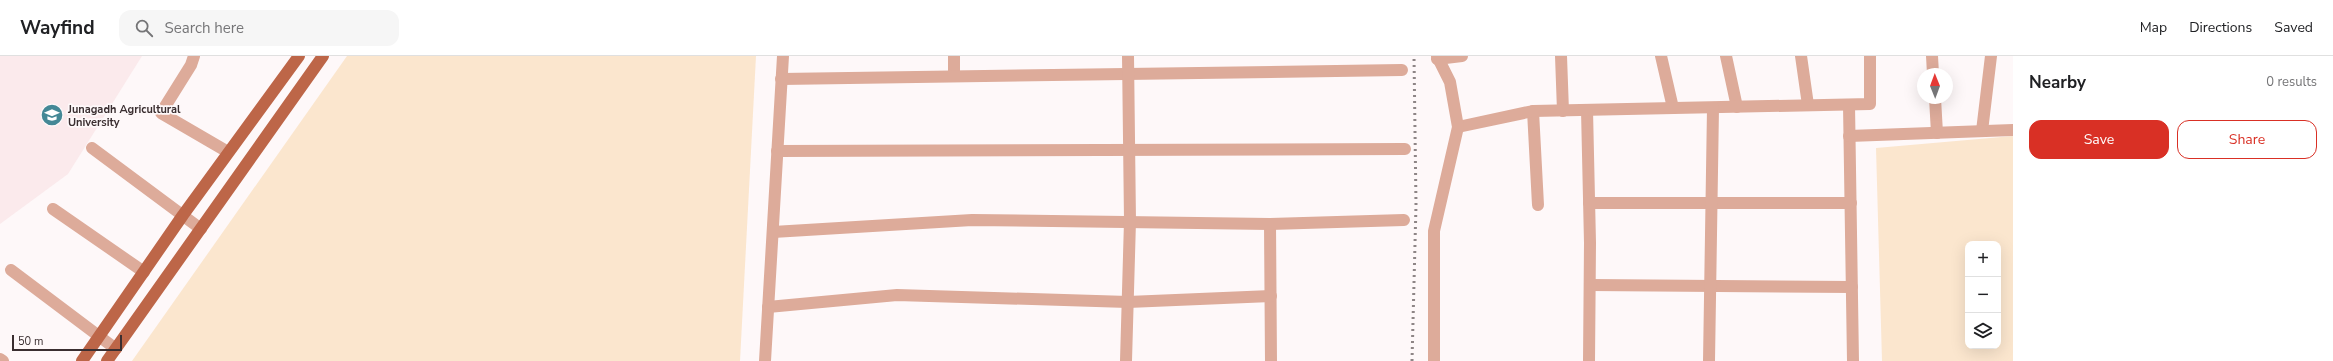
<!DOCTYPE html>
<meta charset="utf-8">
<style>
body{margin:0;font-family:"Nunito Sans",sans-serif;background:#f6f6f6;color:#202124}
.controls{position:absolute;right:12px;bottom:12px;display:grid;overflow:hidden;border-radius:8px;box-shadow:0 4px 16px #0002}
.controls button{width:36px;height:36px;display:grid;place-items:center;padding:0;border:0;border-bottom:1px solid #e0e0e0;background:#fff;color:#202124;font:20px sans-serif}
.compass{position:absolute;left:1917px;top:12px;width:36px;height:36px;border-radius:50%;background:#fff;box-shadow:0 4px 16px #0002;rotate:359deg}
.scale{position:absolute;left:12px;bottom:10px;width:110px;box-sizing:border-box;padding-left:4px;border:2px solid #3a2e30;border-top:0;font-size:11px;line-height:14px;white-space:nowrap;color:#3a2e30;-webkit-text-stroke:3px #fef8f9;paint-order:stroke}
.list{margin:0;padding:0;list-style:none}
h2{display:flex;justify-content:space-between;align-items:center;height:52px;margin:0;padding:0 16px;font-size:17px}
h2 small{font-size:13px;font-weight:400;color:#757577}
.actions{display:flex;gap:8px;padding:12px 16px}
.actions a{flex:1;padding:9px 0;border:1px solid #d93025;border-radius:12px;text-align:center;font-size:14px;color:#d93025}
.actions .main{background:#d93025;color:#fff}
.icon{flex:none;width:22px;height:22px;fill:none;stroke:currentColor;stroke-width:2;stroke-linecap:round;stroke-linejoin:round}
.map{position:relative;flex:none;width:2013px;height:305px;overflow:hidden}
header{display:flex;align-items:center;gap:24px;box-sizing:border-box;height:56px;padding:0 20px;background:#fff;border-bottom:1px solid #e0e0e0}
header strong{font-size:19px}
nav{display:flex;gap:22px;margin-inline-start:auto;font-size:14px}
.search{width:280px;height:36px;background:#f6f6f6;display:flex;align-items:center;gap:10px;box-sizing:border-box;padding:0 14px;border-radius:12px;color:#757577;font-size:15px}
main{display:flex}
aside{flex:1;background:#fff}
.map>svg:first-child{display:block}
.built{fill:#fbeaec}
.green{fill:#fbe6ce;fill-rule:evenodd}
.lines{fill:none;stroke-linecap:round;stroke-linejoin:round}
.minor{stroke:#ddab9a;stroke-width:12}
.major{stroke:#bd6648;stroke-width:12}
.rail{stroke:#8e8586;stroke-width:3;stroke-dasharray:2 4;stroke-linecap:butt}
.labels{text-anchor:middle;stroke-width:3.5;stroke-linejoin:round;paint-order:stroke}
.poi-label{font-size:11px;font-weight:bold;fill:#3a2e30;stroke:#fef8f9;text-anchor:start}
</style>
<header>
<strong>Wayfind</strong>
<div class="search"><svg class="icon" aria-label="search" viewBox="0 0 24 24"><circle cx="10" cy="10" r="6"/><path d="M15 15l6 6"/></svg>Search here</div>
<nav><a>Map</a><a>Directions</a><a>Saved</a></nav>
</header>
<main>
<div class="map">
<svg width="2013" height="305" viewBox="0 0 2013 305">
<rect width="100%" height="100%" fill="#fef8f9"/>
<path class="built" d="M0 0H142L68 118 0 168Z"/>
<g class="green">
<path d="M347 0H756L740 305H132Z"/>
<path d="M2013 80V305H1882L1876 92ZM1968 188H1998V290H1968Z"/>
</g>
<g class="lines">
<g class="minor">
<path d="M194 0 191 9 161 57 228 96"/>
<path d="M954 0V20"/>
<path d="M1561 0 1563 55"/>
<path d="M1661 0 1673 52"/>
<path d="M1726 0 1737 51"/>
<path d="M1801 0 1808 49"/>
<path d="M1932 0 1933 18"/>
<path d="M1437 3 1462 0"/>
<path d="M781 23 1402 14"/>
<path d="M1935 42 1937 77"/>
<path d="M1849 49 1853 305"/>
<path d="M1587 54 1590 187 1589 305"/>
<path d="M1533 55 1538 149"/>
<path d="M1458 71 1533 55 1870 48V0"/>
<path d="M1982 75 1991 0"/>
<path d="M1849 80 2013 74"/>
<path d="M92 92 201 173"/>
<path d="M777 95 1405 93"/>
<path d="M1589 147H1851"/>
<path d="M53 153 144 216"/>
<path d="M1270 168 1271 305"/>
<path d="M773 176 972 164 1270 168 1404 164"/>
<path d="M11 214 116 293"/>
<path d="M1590 229 1852 231"/>
<path d="M768 251 897 239 1128 246 1271 240"/>
<path d="M0 303 3 305"/>
<path d="M765 305 783 0"/>
<path d="M1126 305 1130 165 1128 0"/>
<path d="M1434 305V175L1458 71 1450 26 1437 0"/>
<path d="M1709 305 1713 52"/>
</g>
<g class="major">
<path d="M82 305 183 159 299 0"/>
<path d="M107 305 323 0"/>
</g>
<path class="rail" d="M1412 305 1416 149 1414 0"/>
</g>
<defs>
<g id="university-disc" transform="scale(1.15)"><circle r="9.5" fill="#448896" stroke="#fef8f9"/><path d="M0-5L7-2L0 1L-7-2ZM-4 1L0 2.5L4 1V4Q0 6-4 4Z" fill="#fff"/></g>
</defs>
<g fill-rule="evenodd">
<use href="#university-disc" x="52" y="59"/>
</g>
<g class="labels">
<g class="poi-label">
<text x="68" y="57">Junagadh Agricultural<tspan x="68" dy="13">University</tspan></text>
</g>
</g>
</svg>
<div class="controls">
<button>+</button>
<button>−</button>
<button><svg class="icon" aria-label="layers" viewBox="0 0 24 24"><path d="M12 4l9 5-9 5-9-5zM3 14l9 5 9-5"/></svg></button>
</div>
<svg class="compass" viewBox="-18 -18 36 36"><path d="M0-13l5 13h-10z" fill="#e53935"/><path d="M0 13l5-13h-10z" fill="#757577"/></svg>
<div class="scale">50 m</div>
</div>
<aside>
<h2>Nearby<small>0 results</small></h2>
<ul class="list">
</ul>
<div class="actions"><a class="main">Save</a><a>Share</a></div>
</aside>
</main>
